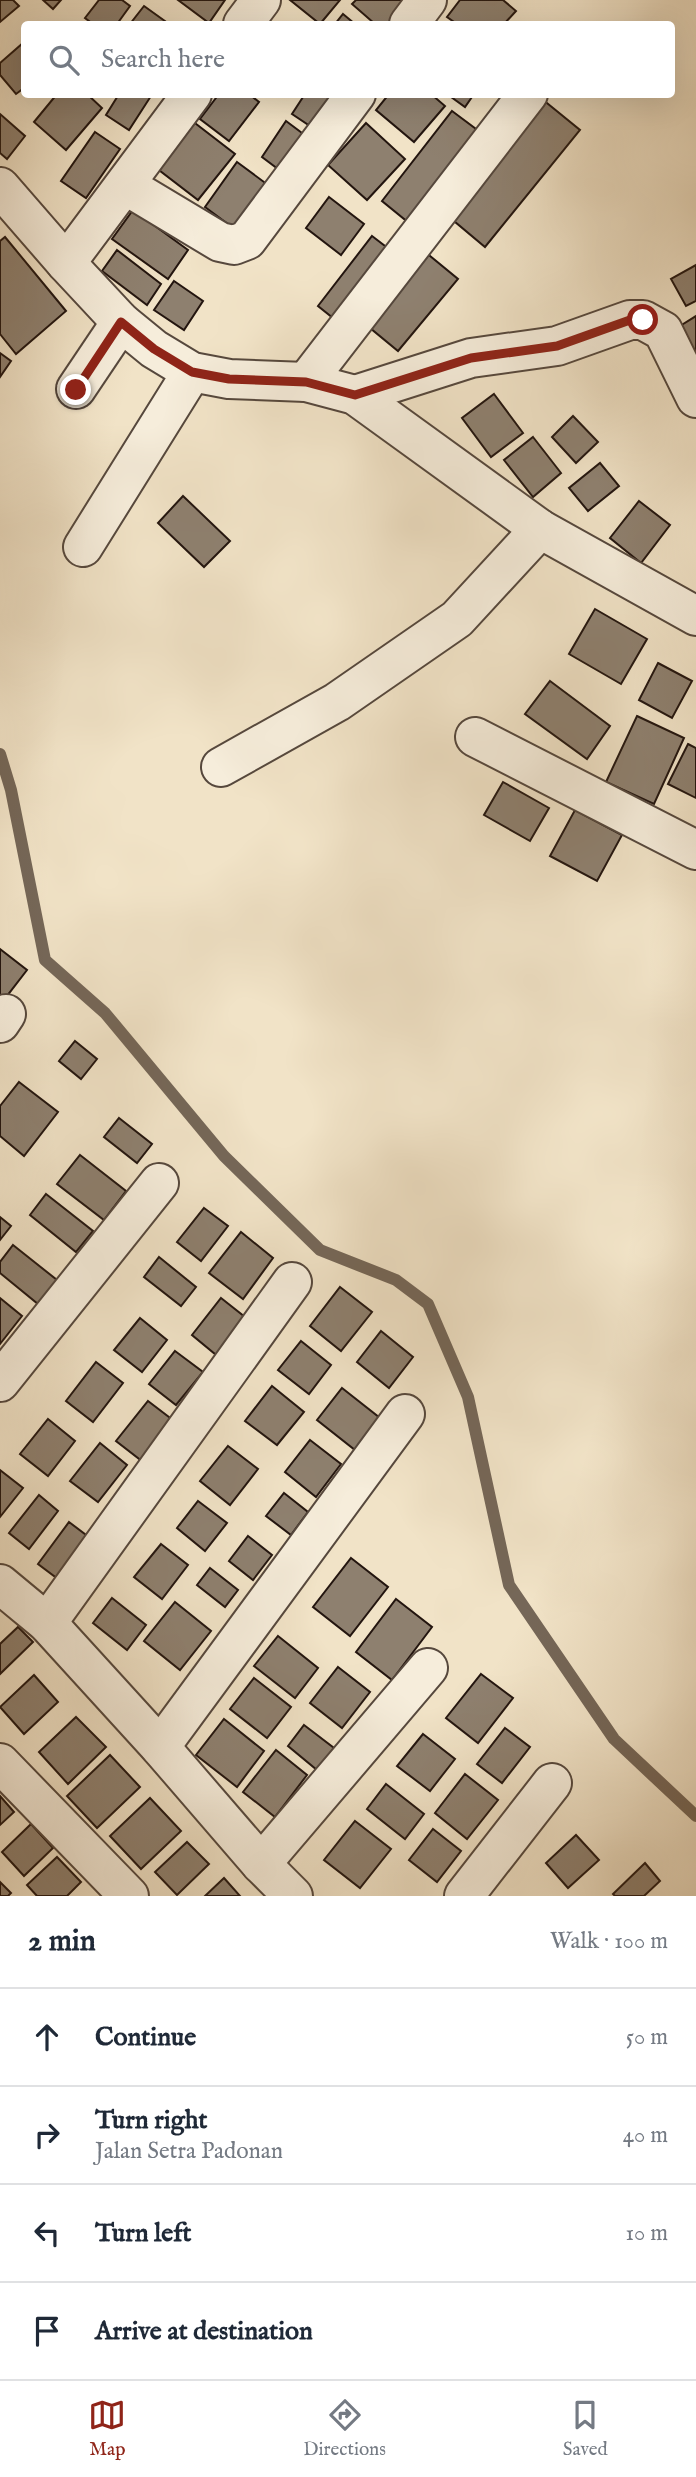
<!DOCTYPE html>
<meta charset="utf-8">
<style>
body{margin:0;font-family:"IM FELL English",serif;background:#f2f2f3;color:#1f2937}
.stop{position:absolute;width:21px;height:21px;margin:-16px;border:5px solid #8f2418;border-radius:50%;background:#fff}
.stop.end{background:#8f2418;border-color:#fff;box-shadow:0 2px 7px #0008}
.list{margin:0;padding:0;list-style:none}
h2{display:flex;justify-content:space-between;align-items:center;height:91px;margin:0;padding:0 28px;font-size:30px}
h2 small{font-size:23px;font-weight:400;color:#747a83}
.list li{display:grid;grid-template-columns:46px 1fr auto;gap:21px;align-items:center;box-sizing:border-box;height:98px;padding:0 28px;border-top:2px solid #e0e1e3}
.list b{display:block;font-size:26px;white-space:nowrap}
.list p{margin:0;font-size:23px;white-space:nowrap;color:#747a83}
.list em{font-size:23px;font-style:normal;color:#747a83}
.icon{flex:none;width:38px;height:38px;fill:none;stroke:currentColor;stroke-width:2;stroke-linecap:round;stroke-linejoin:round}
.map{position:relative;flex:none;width:696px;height:1896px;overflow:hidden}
.search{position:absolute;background:#fff;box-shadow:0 7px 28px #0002;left:21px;right:21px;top:21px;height:77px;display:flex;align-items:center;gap:18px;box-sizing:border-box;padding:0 24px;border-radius:7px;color:#747a83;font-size:26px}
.sheet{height:483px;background:#fff}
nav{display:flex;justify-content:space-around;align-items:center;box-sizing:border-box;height:98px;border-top:2px solid #e0e1e3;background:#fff;font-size:19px;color:#747a83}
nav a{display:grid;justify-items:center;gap:4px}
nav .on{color:#8f2418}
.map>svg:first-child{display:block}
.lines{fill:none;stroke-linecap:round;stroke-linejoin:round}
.stream{stroke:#756758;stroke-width:12}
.building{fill:#8e806f;stroke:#23150f;stroke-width:2}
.minor-casing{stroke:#56483d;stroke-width:42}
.minor{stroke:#f6eddb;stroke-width:38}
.route{stroke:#8f2418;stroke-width:9}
</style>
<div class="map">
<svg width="696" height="1896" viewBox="0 0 696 1896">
<rect width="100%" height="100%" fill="#f1e3c7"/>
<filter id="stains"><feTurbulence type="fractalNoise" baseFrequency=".00286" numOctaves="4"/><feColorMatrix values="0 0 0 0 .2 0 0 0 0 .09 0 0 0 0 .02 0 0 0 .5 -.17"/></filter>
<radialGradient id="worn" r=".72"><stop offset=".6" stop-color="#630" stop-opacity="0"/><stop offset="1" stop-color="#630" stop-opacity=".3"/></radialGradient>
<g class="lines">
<path class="stream" d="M0 754 11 790 45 960 105 1013 224 1156 320 1250 396 1280 428 1304 468 1397 509 1585 614 1739 696 1816"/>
</g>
<g class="building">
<path d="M0 0H13L19 6 0 22Z"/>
<path d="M43 0H61L53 9Z"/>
<path d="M99 0H122L130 6 117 24H93L85 18Z"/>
<path d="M178 0H225L209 23Z"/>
<path d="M290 0H340L320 24Z"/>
<path d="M356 0H414L392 24H375L352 4Z"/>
<path d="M460 0H503L516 11 504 24H457L447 17Z"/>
<path d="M144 6 169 24H130Z"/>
<path d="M343 14 355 24H335Z"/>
<path d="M23 43 24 88 16 94 0 75V63Z"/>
<path d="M57 94H87L102 108 66 150 34 122Z"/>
<path d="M119 94 151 96 129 130 106 115Z"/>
<path d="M219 94H249L259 102 229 141 200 119Z"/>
<path d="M305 94H344L319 132 292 114Z"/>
<path d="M389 94H431L445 106 414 142 376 110Z"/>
<path d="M447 94H474L465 107Z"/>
<path d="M542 99 580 130 485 247 448 216Z"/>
<path d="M452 111 480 132 409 223 382 201Z"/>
<path d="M0 114 25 136 7 159 0 153Z"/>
<path d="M191 120 235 154 198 200 155 167Z"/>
<path d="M286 121 306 136 282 172 262 157Z"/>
<path d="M366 123 405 159 367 200 328 165Z"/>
<path d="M95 132 120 149 86 198 61 181Z"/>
<path d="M237 162 272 188 240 233 205 207Z"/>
<path d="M329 197 364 224 341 255 306 228Z"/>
<path d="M133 210 188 250 168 279 112 239Z"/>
<path d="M372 236 398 256 343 326 318 306Z"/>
<path d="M5 237 66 311 16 354 0 334V241Z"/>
<path d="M117 250 161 284 147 305 102 271Z"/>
<path d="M424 251 458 279 398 351 364 323Z"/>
<path d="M696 265V301L686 306 671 279Z"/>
<path d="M174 281 203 301 184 330 154 310Z"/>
<path d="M696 316V353L680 326Z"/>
<path d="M0 353 11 361 0 377Z"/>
<path d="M494 394 523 433 491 457 462 418Z"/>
<path d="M573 416 598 442 576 463 552 437Z"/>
<path d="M533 437 561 473 533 497 504 460Z"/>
<path d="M600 463 619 486 588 511 569 488Z"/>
<path d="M183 496 230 541 204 567 158 523Z"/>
<path d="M639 501 670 525 641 563 610 538Z"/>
<path d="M595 609 647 639 621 684 569 654Z"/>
<path d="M658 663 692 681 672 718 639 700Z"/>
<path d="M550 681 610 726 587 759 525 714Z"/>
<path d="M637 716 684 738 654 804 606 782Z"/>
<path d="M688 744 696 748V798L668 784Z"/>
<path d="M503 782 549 808 530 841 484 815Z"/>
<path d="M575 810 622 835 597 881 550 856Z"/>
<path d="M0 949 27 970 0 1005Z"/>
<path d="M75 1041 97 1059 81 1079 59 1061Z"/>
<path d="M19 1082 58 1112 24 1156 0 1136V1106Z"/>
<path d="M119 1118 152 1144 137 1163 104 1137Z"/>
<path d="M80 1155 126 1191 104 1220 57 1184Z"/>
<path d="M46 1194 93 1231 76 1252 30 1215Z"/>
<path d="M204 1208 228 1226 201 1261 177 1242Z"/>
<path d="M0 1217 11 1226 0 1240Z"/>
<path d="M241 1232 273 1258 243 1299 209 1273Z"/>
<path d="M13 1245 57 1280 38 1304 0 1273V1262Z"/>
<path d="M159 1257 196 1287 181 1306 144 1277Z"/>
<path d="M340 1287 372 1312 341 1351 310 1326Z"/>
<path d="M0 1298 22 1316 0 1344Z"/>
<path d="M221 1298 250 1321 221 1359 192 1335Z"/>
<path d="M140 1318 167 1340 142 1372 114 1350Z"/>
<path d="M381 1331 413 1357 389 1388 357 1362Z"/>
<path d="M301 1341 331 1365 309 1394 278 1370Z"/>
<path d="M175 1351 203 1372 176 1405 149 1384Z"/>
<path d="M96 1362 123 1383 93 1422 66 1401Z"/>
<path d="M272 1386 304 1412 277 1445 245 1421Z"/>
<path d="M342 1388 380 1418 355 1450 317 1420Z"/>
<path d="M148 1401 178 1424 147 1465 116 1441Z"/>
<path d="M48 1419 75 1441 48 1476 20 1454Z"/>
<path d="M310 1440 341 1464 316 1497 285 1472Z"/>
<path d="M100 1443 127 1465 98 1502 70 1481Z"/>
<path d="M228 1446 258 1469 230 1505 200 1481Z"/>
<path d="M0 1470 23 1488 0 1517Z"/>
<path d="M284 1493 308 1512 291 1535 266 1516Z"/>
<path d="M39 1495 58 1511 29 1549 9 1533Z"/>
<path d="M198 1501 227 1523 205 1551 177 1528Z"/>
<path d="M69 1522 94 1541 62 1582 38 1564Z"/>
<path d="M248 1536 272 1555 253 1580 229 1561Z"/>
<path d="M161 1544 188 1565 162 1599 134 1577Z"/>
<path d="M351 1558 388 1587 350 1636 313 1607Z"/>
<path d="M210 1568 238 1590 225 1607 197 1585Z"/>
<path d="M112 1598 146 1625 127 1650 93 1623Z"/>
<path d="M396 1599 432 1627 392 1680 356 1652Z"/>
<path d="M175 1602 211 1631 180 1670 144 1641Z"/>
<path d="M18 1627 33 1642 0 1674V1644Z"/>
<path d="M278 1636 318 1668 295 1698 254 1666Z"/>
<path d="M338 1667 370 1692 342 1728 310 1703Z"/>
<path d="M481 1674 513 1698 478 1743 446 1718Z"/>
<path d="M34 1675 58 1702 24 1734 0 1707Z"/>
<path d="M254 1678 291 1707 267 1738 230 1709Z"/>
<path d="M76 1717 106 1747 68 1784 39 1752Z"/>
<path d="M224 1719 264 1751 237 1787 196 1755Z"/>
<path d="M304 1725 334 1748 317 1770 288 1746Z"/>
<path d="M505 1728 530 1747 502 1783 477 1764Z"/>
<path d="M423 1734 455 1759 430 1791 397 1766Z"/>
<path d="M276 1750 307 1775 275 1817 243 1792Z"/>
<path d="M110 1755 140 1787 97 1828 67 1796Z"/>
<path d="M465 1774 498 1800 467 1839 435 1813Z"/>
<path d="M386 1784 424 1814 405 1839 367 1809Z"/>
<path d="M0 1796 14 1812 0 1825Z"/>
<path d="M150 1798 181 1831 141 1869 110 1836Z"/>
<path d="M355 1821 391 1849 360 1888 324 1860Z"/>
<path d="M31 1824 53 1848 24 1876 2 1852Z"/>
<path d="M433 1829 461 1851 437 1882 409 1860Z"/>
<path d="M576 1835 599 1860 568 1888 546 1863Z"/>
<path d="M187 1842 209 1864 177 1895 155 1872Z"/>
<path d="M57 1857 81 1882 67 1896H37L27 1885Z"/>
<path d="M645 1863 660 1881 644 1896H615L613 1894Z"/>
<path d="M224 1878 240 1896H205Z"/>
<path d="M0 1882 11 1893 8 1896H0Z"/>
</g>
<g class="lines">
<g class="minor-casing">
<g id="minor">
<path d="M243 24 261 0"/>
<path d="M409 24 427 0"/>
<path d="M125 185 220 242 234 245 247 240 356 94"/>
<path d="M0 187 66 263 121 322 154 349 192 372 229 379 306 382 355 395 540 529 696 616"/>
<path d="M66 263 192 94"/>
<path d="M306 382 528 94"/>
<path d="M76 389 121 322"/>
<path d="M355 395 471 358 557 346 630 320H643L663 331 696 398"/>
<path d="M83 547 192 372"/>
<path d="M475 737 696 850"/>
<path d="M221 767 337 702 457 619 540 529"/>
<path d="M0 1023 6 1014"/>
<path d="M0 1382 159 1183"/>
<path d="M0 1584 47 1623 160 1747 261 1864 293 1896"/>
<path d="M47 1623 292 1282"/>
<path d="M160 1747 405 1414"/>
<path d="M0 1763 129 1896"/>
<path d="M261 1864 428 1668"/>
<path d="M464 1896 552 1783"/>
</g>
</g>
<use href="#minor" class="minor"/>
</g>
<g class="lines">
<path class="route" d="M76 390 121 322 154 349 192 372 229 379 306 382 355 395 471 358 557 346 630 320H643"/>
</g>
<rect width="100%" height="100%" filter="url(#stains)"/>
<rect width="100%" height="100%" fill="url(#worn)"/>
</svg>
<div class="stop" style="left:643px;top:320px"></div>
<div class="stop end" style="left:76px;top:390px"></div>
<div class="search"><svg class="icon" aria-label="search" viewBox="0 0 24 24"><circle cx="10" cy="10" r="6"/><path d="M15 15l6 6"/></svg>Search here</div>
</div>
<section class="sheet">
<h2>2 min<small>Walk · 100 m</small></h2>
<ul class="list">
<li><svg class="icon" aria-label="ahead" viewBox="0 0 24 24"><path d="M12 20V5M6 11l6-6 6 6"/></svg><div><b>Continue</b></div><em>50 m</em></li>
<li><svg class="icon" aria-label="right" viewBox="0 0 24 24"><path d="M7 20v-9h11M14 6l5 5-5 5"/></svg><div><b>Turn right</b><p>Jalan Setra Padonan</p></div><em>40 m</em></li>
<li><svg class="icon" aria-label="left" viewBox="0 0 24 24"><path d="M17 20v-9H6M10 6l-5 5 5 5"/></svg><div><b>Turn left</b></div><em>10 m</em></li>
<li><svg class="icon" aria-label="arrive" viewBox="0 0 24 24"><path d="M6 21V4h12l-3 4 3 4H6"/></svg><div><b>Arrive at destination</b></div></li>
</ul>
</section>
<nav>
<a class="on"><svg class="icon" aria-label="map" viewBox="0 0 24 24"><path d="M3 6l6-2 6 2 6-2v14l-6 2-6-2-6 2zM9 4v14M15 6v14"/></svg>Map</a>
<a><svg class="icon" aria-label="directions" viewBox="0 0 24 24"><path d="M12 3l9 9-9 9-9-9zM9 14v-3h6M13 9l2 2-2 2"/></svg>Directions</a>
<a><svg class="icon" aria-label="saved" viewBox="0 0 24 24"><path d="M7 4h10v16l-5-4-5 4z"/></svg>Saved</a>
</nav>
